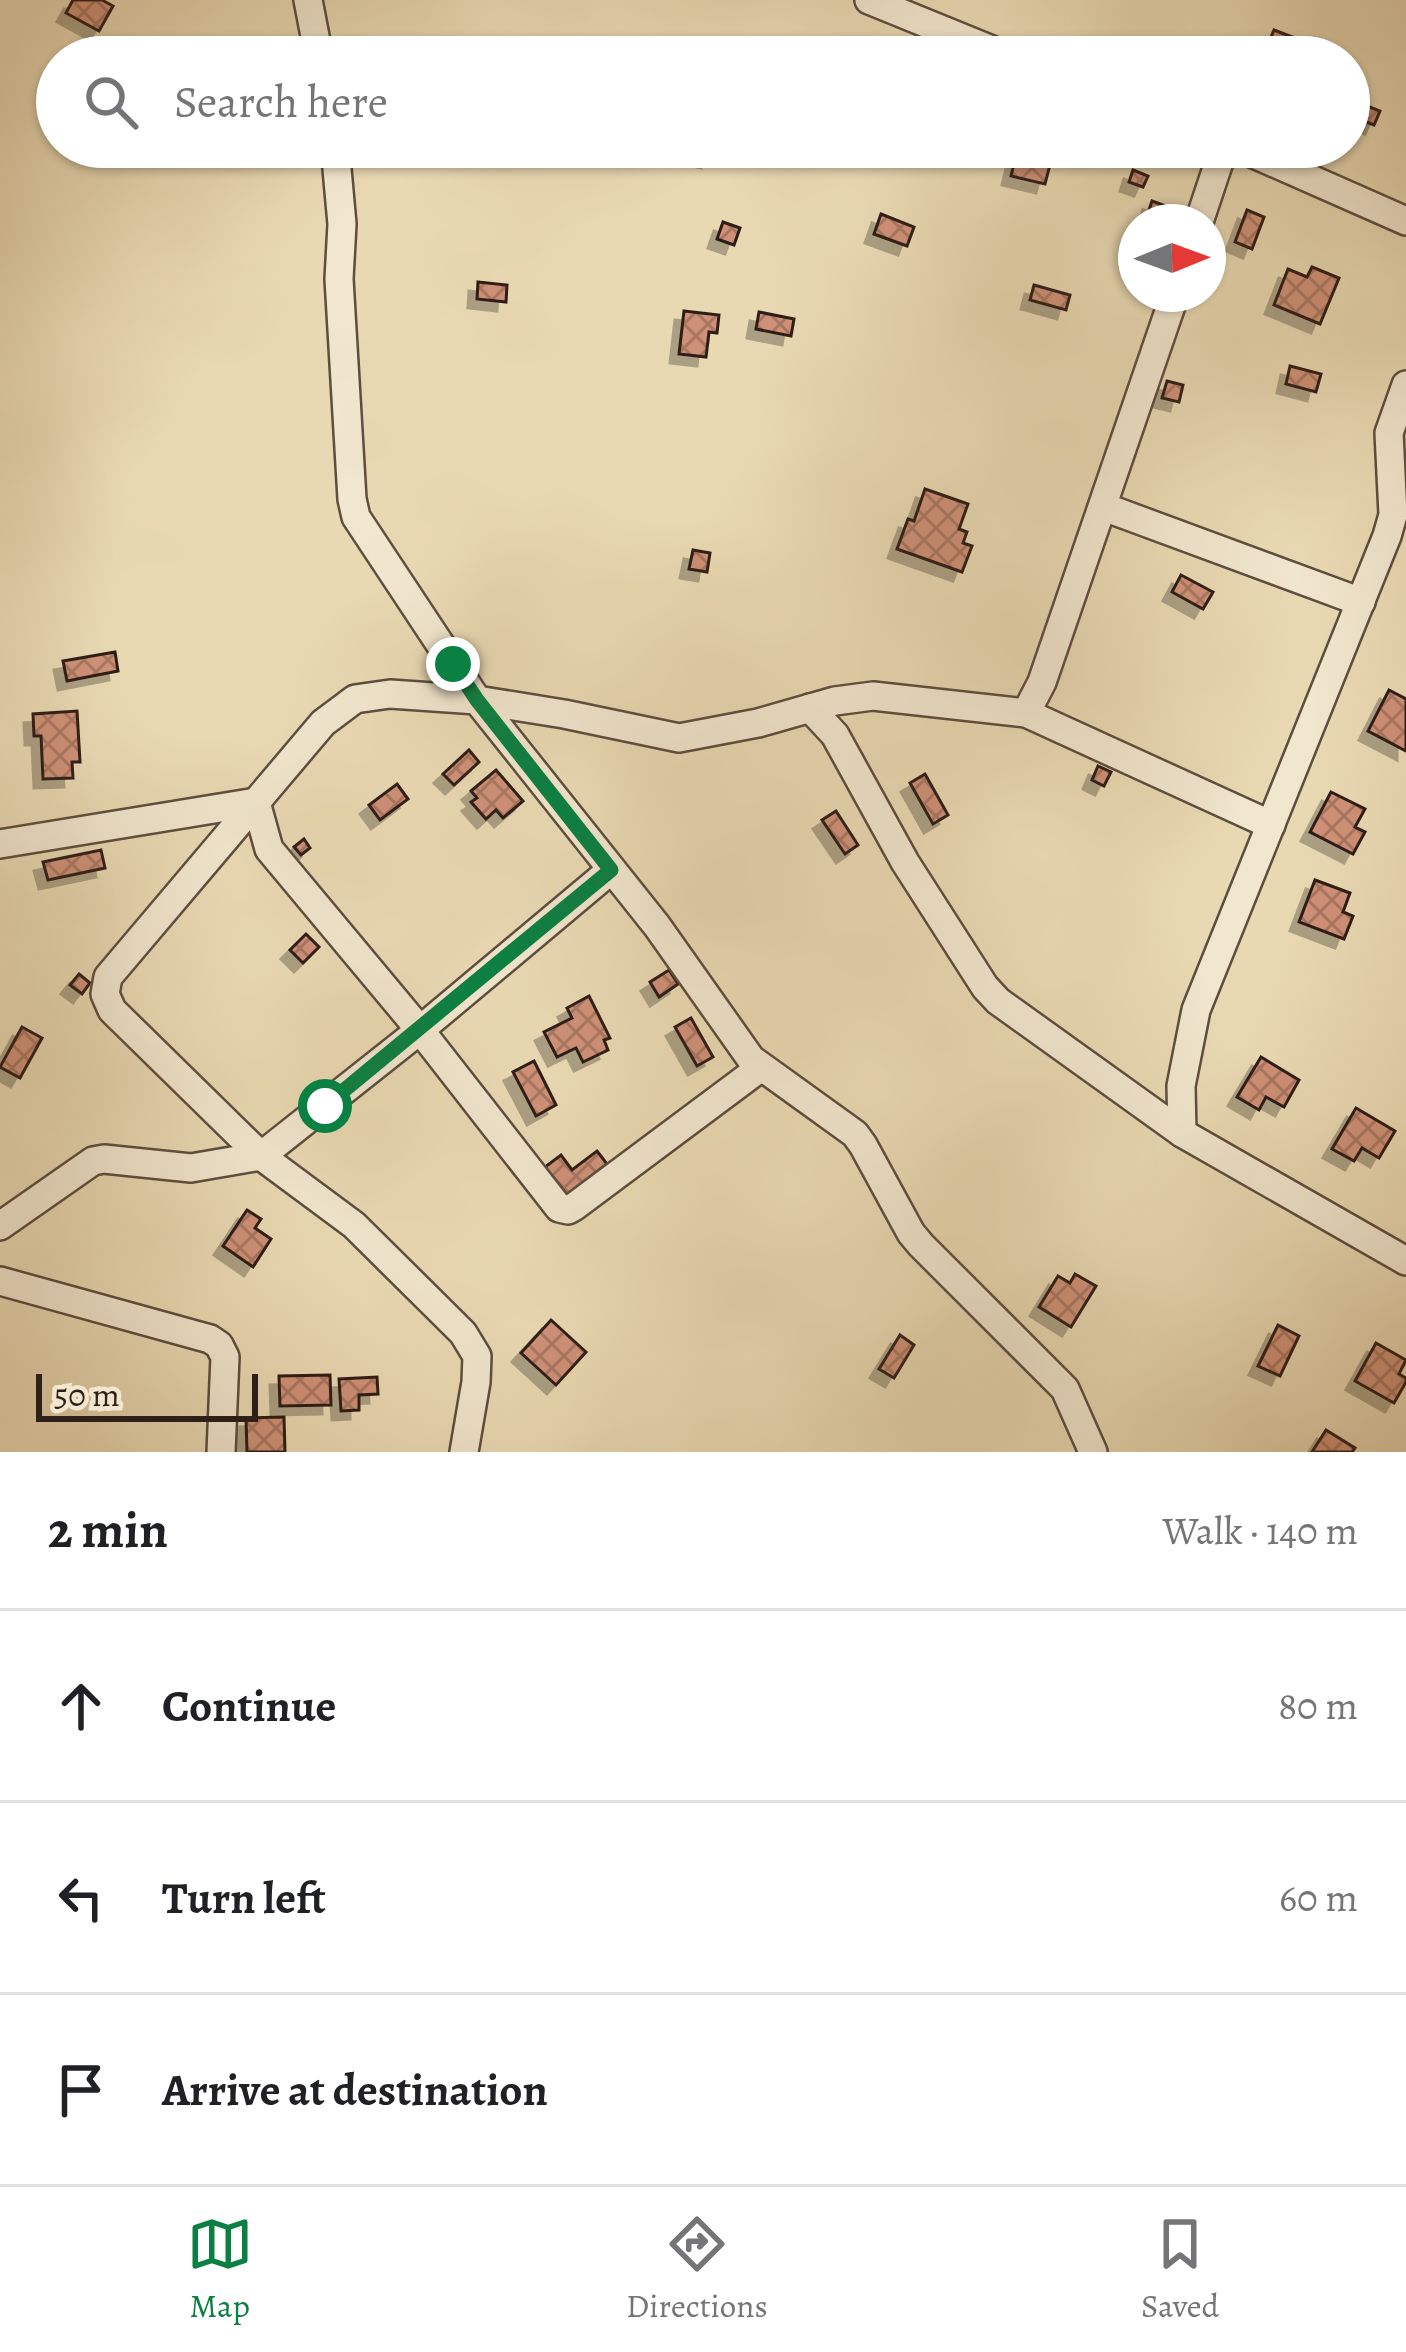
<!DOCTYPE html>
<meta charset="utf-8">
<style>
body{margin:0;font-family:Alegreya,serif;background:#f6f6f6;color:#202124}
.compass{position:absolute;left:1118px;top:204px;width:108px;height:108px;border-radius:50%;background:#fff;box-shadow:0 3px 9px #0004;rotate:89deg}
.scale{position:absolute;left:36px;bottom:30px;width:222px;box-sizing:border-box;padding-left:12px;border:6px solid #2e1f18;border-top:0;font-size:33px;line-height:42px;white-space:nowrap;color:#2e1f18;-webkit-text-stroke:9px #f1e6ce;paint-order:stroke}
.stop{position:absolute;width:36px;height:36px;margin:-27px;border:9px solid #0b8043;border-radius:50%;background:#fff}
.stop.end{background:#0b8043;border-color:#fff;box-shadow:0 3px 12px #0008}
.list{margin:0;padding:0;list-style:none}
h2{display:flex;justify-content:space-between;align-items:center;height:156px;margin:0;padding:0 48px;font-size:51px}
h2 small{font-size:39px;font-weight:400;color:#757577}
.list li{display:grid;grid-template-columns:78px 1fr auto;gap:36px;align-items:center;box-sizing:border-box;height:192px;padding:0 48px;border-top:3px solid #e0e0e0}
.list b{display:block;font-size:45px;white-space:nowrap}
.list em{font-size:39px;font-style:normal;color:#757577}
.icon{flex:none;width:66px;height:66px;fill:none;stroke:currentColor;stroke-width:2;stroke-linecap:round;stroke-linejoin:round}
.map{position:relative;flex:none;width:1406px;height:1452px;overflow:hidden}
.search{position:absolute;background:#fff;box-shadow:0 3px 9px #0004;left:36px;right:36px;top:36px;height:132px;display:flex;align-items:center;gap:30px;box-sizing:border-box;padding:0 42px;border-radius:66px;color:#757577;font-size:45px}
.sheet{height:732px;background:#fff}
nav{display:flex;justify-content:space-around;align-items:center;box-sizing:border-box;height:168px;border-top:3px solid #e0e0e0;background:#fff;font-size:33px;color:#757577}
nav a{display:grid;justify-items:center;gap:6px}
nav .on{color:#0b8043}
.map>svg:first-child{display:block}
.building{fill:url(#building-cross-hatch);stroke:#2e1f18;stroke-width:3;filter:url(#shadow)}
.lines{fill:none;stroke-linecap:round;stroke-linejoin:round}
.minor-casing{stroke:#5d4e3f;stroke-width:32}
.minor{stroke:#f1e6ce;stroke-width:27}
.route{stroke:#0b8043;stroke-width:15}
</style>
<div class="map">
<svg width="1406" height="1452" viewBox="0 0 1406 1452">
<defs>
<pattern id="building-cross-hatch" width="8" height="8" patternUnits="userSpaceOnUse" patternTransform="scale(3)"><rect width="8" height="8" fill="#cf9178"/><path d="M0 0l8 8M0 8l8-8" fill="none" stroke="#a87661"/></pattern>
<filter id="shadow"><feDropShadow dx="-9" dy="9" stdDeviation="0" flood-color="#0004"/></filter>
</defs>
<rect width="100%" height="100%" fill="#e9d9b3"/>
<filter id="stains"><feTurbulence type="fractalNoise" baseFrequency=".00167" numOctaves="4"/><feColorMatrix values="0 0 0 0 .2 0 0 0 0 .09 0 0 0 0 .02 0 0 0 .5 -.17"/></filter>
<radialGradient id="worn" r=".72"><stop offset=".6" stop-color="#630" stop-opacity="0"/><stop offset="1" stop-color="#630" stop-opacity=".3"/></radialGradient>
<g class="building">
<path d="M73 0H102L113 6 99 31 66 13Z"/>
<path d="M1274 30 1300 40 1296 52 1269 42Z"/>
<path d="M1362 104 1380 111 1374 125 1356 118Z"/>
<path d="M682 147H713L710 159 680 152Z"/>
<path d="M1018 147 1053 153 1045 184 1011 176Z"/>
<path d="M1133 170 1148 176 1143 187 1129 182Z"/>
<path d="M1152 201 1171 208 1167 222H1145Z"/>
<path d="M1247 210 1264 217 1252 249 1235 242Z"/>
<path d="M881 214 914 227 907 246 874 234Z"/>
<path d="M723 222 740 228 734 245 717 239Z"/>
<path d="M1312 267 1339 278 1320 324 1274 305 1288 269 1307 277Z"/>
<path d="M478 282 507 285 506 302 477 299Z"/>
<path d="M1034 285 1070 295 1066 310 1030 300Z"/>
<path d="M684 311 719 315 717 333 709 332 706 357 679 354Z"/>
<path d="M759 312 794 319 791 336 756 329Z"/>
<path d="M1290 366 1321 374 1316 392 1286 384Z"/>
<path d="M1167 381 1183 385 1179 402 1162 398Z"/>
<path d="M925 489 968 504 959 529 967 532 963 543 972 546 962 572 897 549 908 519 914 521Z"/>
<path d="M693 550 710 553 707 572 689 569Z"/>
<path d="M1181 575 1213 592 1203 609 1172 592Z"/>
<path d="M115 652 118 671 67 681 63 661Z"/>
<path d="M1389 690 1406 699V751L1368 731Z"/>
<path d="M77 711 80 762H72L73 778 43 779 41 736H34L33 714Z"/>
<path d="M469 750 479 762 454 785 443 774Z"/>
<path d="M1098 766 1111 772 1104 786 1092 780Z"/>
<path d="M496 770 523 801 503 818 496 810 486 819 471 802 477 798 471 791Z"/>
<path d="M925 774 948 815 933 824 910 783Z"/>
<path d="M397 784 408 799 380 820 369 805Z"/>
<path d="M1331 792 1365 809 1355 827 1365 832 1353 854 1310 832Z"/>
<path d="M836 811 858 845 845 854 822 820Z"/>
<path d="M304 839 310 848 301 855 294 847Z"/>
<path d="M101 850 105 868 48 880 43 862Z"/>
<path d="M1315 880 1350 893 1343 912 1353 916 1344 939 1299 922Z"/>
<path d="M306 934 319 947 303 963 290 950Z"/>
<path d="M669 970 678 984 659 997 650 982Z"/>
<path d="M79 974 90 983 82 994 70 985Z"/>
<path d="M589 996 610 1038 604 1040 608 1050 583 1062 576 1048 557 1057 544 1032 572 1018 567 1008Z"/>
<path d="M691 1018 713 1057 697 1066 675 1027Z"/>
<path d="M22 1027 42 1038 20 1078 0 1067Z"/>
<path d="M1261 1057 1299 1080 1284 1107 1266 1097 1259 1110 1237 1097Z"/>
<path d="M534 1061 556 1105 536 1116 513 1072Z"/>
<path d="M1356 1108 1395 1131 1379 1158 1362 1148 1354 1161 1332 1149Z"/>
<path d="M597 1151 607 1164 567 1195 545 1167 561 1155 572 1170Z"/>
<path d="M247 1210 261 1219 255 1228 271 1239 253 1267 223 1246Z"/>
<path d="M1075 1274 1096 1286 1071 1327 1039 1307 1058 1276 1070 1283Z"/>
<path d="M551 1320 586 1352 556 1385 521 1353Z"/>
<path d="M1278 1325 1299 1336 1280 1376 1258 1366Z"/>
<path d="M900 1335 914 1345 894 1378 879 1369Z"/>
<path d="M1376 1343 1406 1360 1399 1374 1406 1378V1382L1394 1403 1355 1381Z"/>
<path d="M330 1375 331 1405 280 1406 279 1376Z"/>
<path d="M377 1377 378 1394 359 1395V1410L341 1411 339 1379Z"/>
<path d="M284 1417 285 1452H247L246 1418Z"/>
<path d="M1326 1430 1355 1448 1352 1452H1312Z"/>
</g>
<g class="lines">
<g class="minor-casing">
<g id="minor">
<path d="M308 0 319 57"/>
<path d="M869 0 1009 57"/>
<path d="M335 147 342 224 339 279 352 499 356 517 477 700 657 926 751 1059 855 1134 863 1145 911 1233 921 1245 1065 1389 1093 1452"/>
<path d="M1238 147 1406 221"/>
<path d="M1199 222 1224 147"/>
<path d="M1104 507 1361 602"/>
<path d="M810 708 835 735 905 862 985 987 998 1001 1182 1133 1406 1261"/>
<path d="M1026 713 1042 682 1175 294"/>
<path d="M0 844 256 802 269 849 420 1030 559 1208 568 1210 575 1206 760 1068"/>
<path d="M1182 1133 1181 1086 1196 1010 1387 536 1393 515 1389 433 1406 385"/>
<path d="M0 1226 93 1161 104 1159 191 1168 261 1156 420 1030 611 870"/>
<path d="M0 1281 210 1339 219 1345 225 1357 221 1452"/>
<path d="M464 1452 476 1382 477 1356 463 1333 354 1225 261 1156 112 1010 105 994 108 977 323 723 355 699 390 694 477 700 564 714 679 738 758 723 835 701 873 696 1026 713 1271 825"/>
</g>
</g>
<use href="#minor" class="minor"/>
</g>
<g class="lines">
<path class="route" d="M325 1106 611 870 477 700 453 664"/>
</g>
<rect width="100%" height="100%" filter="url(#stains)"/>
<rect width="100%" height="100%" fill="url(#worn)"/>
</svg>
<svg class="compass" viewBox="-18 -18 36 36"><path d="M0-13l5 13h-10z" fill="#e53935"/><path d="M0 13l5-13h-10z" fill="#757577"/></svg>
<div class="scale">50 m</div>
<div class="stop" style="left:325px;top:1106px"></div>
<div class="stop end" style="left:453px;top:664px"></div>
<div class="search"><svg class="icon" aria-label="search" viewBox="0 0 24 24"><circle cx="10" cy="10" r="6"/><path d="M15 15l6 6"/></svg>Search here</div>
</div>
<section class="sheet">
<h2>2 min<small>Walk · 140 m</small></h2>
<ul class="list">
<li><svg class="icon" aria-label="ahead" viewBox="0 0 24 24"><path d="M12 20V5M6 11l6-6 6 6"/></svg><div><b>Continue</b></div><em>80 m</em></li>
<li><svg class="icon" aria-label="left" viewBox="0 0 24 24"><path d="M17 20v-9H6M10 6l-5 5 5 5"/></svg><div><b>Turn left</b></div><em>60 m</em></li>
<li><svg class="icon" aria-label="arrive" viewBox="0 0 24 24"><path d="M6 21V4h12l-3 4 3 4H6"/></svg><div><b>Arrive at destination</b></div></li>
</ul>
</section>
<nav>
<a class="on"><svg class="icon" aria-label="map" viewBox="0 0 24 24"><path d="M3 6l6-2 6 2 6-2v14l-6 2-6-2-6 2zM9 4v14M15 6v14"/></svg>Map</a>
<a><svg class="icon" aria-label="directions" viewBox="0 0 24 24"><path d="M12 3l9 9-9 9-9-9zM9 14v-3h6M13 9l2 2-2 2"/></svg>Directions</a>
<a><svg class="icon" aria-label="saved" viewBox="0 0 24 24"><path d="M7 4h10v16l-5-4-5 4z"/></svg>Saved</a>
</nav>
